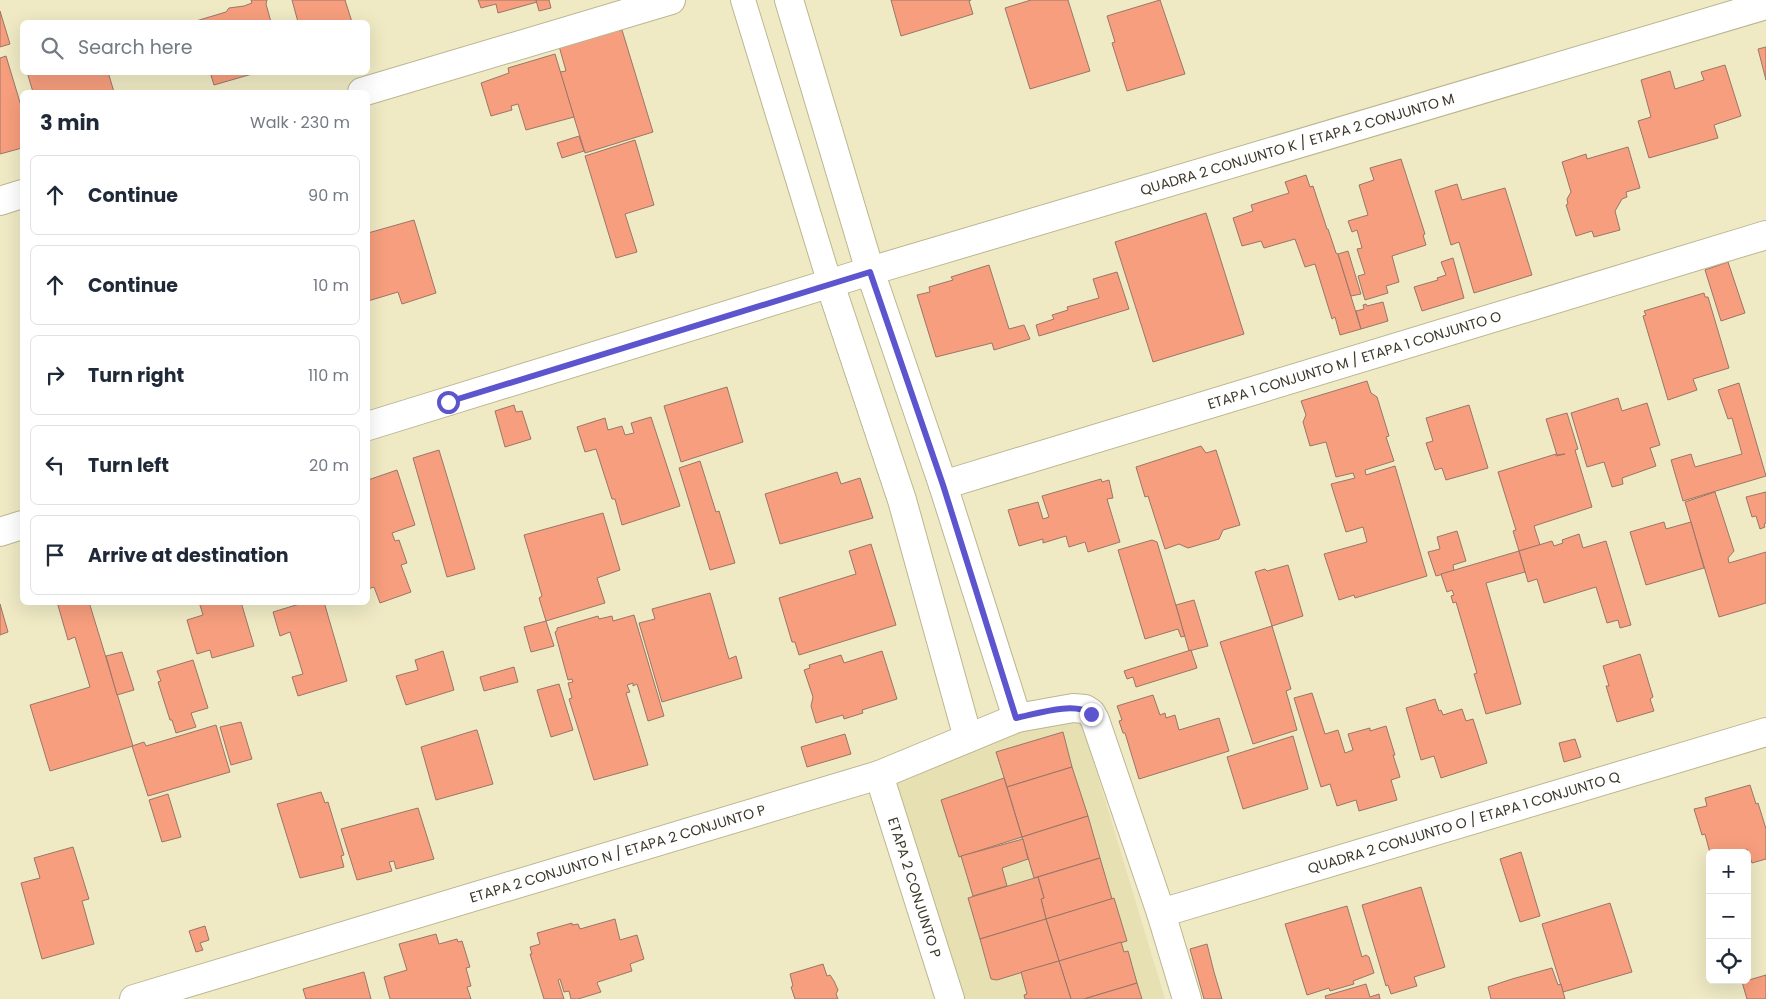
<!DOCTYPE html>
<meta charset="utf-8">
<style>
body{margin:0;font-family:Poppins,sans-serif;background:#f6f6f7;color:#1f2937}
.controls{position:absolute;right:15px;bottom:15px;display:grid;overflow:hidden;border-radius:8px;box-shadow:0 5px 20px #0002}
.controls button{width:45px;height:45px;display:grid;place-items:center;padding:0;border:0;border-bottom:1px solid #e0e1e3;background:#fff;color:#1f2937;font:25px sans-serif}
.stop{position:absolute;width:15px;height:15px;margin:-11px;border:4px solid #5d55ce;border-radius:50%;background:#fff}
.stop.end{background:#5d55ce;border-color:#fff;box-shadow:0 1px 5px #0008}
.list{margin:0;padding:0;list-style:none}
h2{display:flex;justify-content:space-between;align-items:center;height:65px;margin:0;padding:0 20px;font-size:21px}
h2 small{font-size:16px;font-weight:400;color:#747a83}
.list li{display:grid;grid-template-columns:32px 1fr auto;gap:15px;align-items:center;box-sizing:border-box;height:80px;margin:0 10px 10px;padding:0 10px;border:1px solid #e0e1e3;border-radius:8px}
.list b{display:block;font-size:19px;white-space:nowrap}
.list em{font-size:16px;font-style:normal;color:#747a83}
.icon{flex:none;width:28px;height:28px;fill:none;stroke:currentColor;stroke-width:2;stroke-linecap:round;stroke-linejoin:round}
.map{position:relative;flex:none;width:1766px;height:999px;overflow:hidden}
.search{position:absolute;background:#fff;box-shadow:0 5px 20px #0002;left:20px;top:20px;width:350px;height:55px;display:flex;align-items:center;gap:12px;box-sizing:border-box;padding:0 18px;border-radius:8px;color:#747a83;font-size:19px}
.panel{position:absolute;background:#fff;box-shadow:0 5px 20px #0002;left:20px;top:90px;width:350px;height:515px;border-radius:8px}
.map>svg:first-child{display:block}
.built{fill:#e6e0b2}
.building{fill:#f69e7d;stroke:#9a7668}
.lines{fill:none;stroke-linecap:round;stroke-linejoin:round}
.pedestrian-casing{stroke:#bbb691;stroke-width:26}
.minor-casing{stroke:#bbb691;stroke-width:30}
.tertiary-casing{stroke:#bbb691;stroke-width:30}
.pedestrian{stroke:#fff;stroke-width:24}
.minor{stroke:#fff;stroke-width:28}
.tertiary{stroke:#fff;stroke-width:28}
.route{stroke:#5d55ce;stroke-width:6}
.labels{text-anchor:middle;stroke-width:4;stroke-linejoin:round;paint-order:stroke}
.street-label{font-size:14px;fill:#3c392a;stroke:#fcf7d1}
</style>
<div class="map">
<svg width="1766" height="999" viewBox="0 0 1766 999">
<rect width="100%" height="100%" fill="#efeac4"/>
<path class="built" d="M1078 710 1165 999H955L885 782Z"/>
<g class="building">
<path d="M251 0H267L266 4 271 22H196V21L226 12 229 8 244 6 252 3Z"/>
<path d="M292 0H345L352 22H298Z"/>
<path d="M478 0H536L537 2 498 13 496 4 481 8Z"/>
<path d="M536 0H549L551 8 539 11Z"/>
<path d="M891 0H971L969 1 973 14 901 36Z"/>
<path d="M1031 0H1068L1090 71 1030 89 1005 8Z"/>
<path d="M1160 0 1185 74 1127 91 1112 43 1115 42 1107 16Z"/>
<path d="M0 11 10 44 0 47Z"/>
<path d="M618 29 619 31 622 30 653 132 585 153 560 72 566 71 559 46Z"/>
<path d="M1766 47V80L1758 49Z"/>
<path d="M555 54 574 117 526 130 518 104 511 106 512 110 491 116 481 83 509 73 508 68Z"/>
<path d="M6 56 22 109V148L0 154V58Z"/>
<path d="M1725 65 1741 116 1714 125 1718 138 1649 158 1638 121 1651 117 1641 80 1670 71 1675 89 1704 80 1701 72Z"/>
<path d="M27 72H108L114 92H33Z"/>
<path d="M210 72H259L214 85Z"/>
<path d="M579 136 584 151 562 158 557 143Z"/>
<path d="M635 140 654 205 625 214 637 252 616 258 585 156Z"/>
<path d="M1628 147 1640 188 1626 192 1627 197 1622 199 1615 211 1620 230 1594 237 1592 231 1576 236 1566 205 1568 204 1567 199 1571 192 1562 162 1586 154 1587 159Z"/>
<path d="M1401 159 1425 234 1423 235 1426 245 1392 256 1399 282 1386 286 1388 293 1365 300 1358 276 1365 274 1357 249 1362 248 1357 230 1352 232 1348 221 1368 215 1359 185 1374 180 1370 168Z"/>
<path d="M1306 175 1310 187 1313 186 1327 229H1328L1336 253 1338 254 1361 329 1340 335 1335 317 1332 319 1315 264 1305 267 1295 239 1264 248 1261 241 1242 246 1233 218 1253 211 1251 205 1289 193 1285 182Z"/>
<path d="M1457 184 1462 200 1505 188 1532 275 1474 293 1459 242 1451 245 1435 191Z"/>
<path d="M1206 213 1244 334 1153 362 1115 242Z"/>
<path d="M414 220 436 293 402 304 398 292 368 301V233Z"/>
<path d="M1348 251 1361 294 1351 296 1338 254Z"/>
<path d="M1453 258 1464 298 1422 311 1414 287 1438 280 1437 278 1446 275 1441 262Z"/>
<path d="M1728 262 1745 313 1721 321 1705 270Z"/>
<path d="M989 265 1009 329 1024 325 1030 339 994 350 992 343 936 357 917 295 930 292 929 287 953 280 951 277Z"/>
<path d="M1117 272 1129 309 1039 336 1036 325 1054 319 1052 315 1068 310 1067 307 1099 298 1093 279Z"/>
<path d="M1704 293 1705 297H1708L1729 368 1693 379 1697 390 1668 400 1643 316 1646 315 1644 311Z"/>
<path d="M1383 302 1388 321 1361 329 1356 311 1364 309 1363 305 1366 304 1367 306Z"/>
<path d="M1367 381 1371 393 1377 397 1389 436 1386 437 1394 461 1365 470 1366 475 1395 466 1427 576 1355 598 1354 595 1339 600 1324 554 1367 542 1363 527 1346 532 1331 484 1355 478 1353 473 1336 477 1326 442 1310 446 1303 422 1306 415 1301 401Z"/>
<path d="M1739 383 1766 476 1683 501 1671 460 1691 454 1695 467 1742 454 1732 418 1728 419 1718 390Z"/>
<path d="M727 387 743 442 681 462 664 406Z"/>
<path d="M1618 398 1622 411 1647 403 1660 445 1650 448 1656 466 1622 478 1623 484 1612 487 1604 462 1587 467 1571 413Z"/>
<path d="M514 405 516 412 522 411 531 439 505 447 495 411Z"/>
<path d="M1469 405 1488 468 1446 480 1442 468 1435 470 1426 443 1433 441 1426 418Z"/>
<path d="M1567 413 1578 449 1575 450 1592 507 1534 526 1540 545 1519 551 1513 531 1516 530 1498 472 1556 454V456L1565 454 1557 455 1546 419Z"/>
<path d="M651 417 680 506 622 525 615 499H612L596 449 585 452 577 427 605 418 608 430 622 426 625 435 634 433 631 423Z"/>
<path d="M1201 446 1206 453 1216 450 1240 525 1223 530 1219 539 1188 548 1179 544 1165 549 1148 496 1145 497 1136 467Z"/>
<path d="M439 450 475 569 447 577 413 458Z"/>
<path d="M700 461 716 512 719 511 735 563 710 570 679 468Z"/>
<path d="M397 470 415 525 392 533 395 541 399 540 407 563 401 565 411 592 380 603 374 587 368 589V480Z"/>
<path d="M837 472 841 484 860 478 873 518 780 544 765 494Z"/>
<path d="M1101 479 1102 482 1109 480 1113 498 1107 499 1120 542 1088 552 1085 542 1069 547 1066 536 1043 543V539L1019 546 1008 510 1038 502 1043 519 1049 517 1042 496Z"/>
<path d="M1715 492 1734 551 1728 558 1729 563 1766 552V603L1719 617 1685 502Z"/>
<path d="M1766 492V523L1764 524 1765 527 1760 529 1756 516 1752 517 1746 497Z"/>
<path d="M603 513 620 570 597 578 605 603 546 621 539 598 542 596 524 535Z"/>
<path d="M1664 522 1666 529 1691 522 1704 568 1646 585 1630 532Z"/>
<path d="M1457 531 1466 561 1453 565 1454 571 1436 576 1428 552 1440 549 1437 537Z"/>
<path d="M1579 534 1583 548 1606 541 1631 625 1620 628 1618 620 1607 623 1596 587 1544 603 1537 579 1528 582 1519 551 1552 541 1554 546 1563 543 1562 540Z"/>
<path d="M1152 540 1157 542 1185 636 1181 637 1178 629 1145 639 1118 550Z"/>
<path d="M871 544 896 625 799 655 795 642H792L779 598 856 574 849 551Z"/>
<path d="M1519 551 1525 572 1486 583 1521 704 1486 714 1474 674 1477 673 1456 602 1453 603 1451 596 1454 595 1452 590 1447 592 1441 574Z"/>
<path d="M1288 565 1303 616 1272 626 1255 572 1265 569 1267 571Z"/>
<path d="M710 593 729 659 736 656 742 678 662 702 639 623 655 619 652 609Z"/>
<path d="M1194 600 1208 646 1189 651 1176 605Z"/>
<path d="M57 602H89L133 746 50 771 30 705 90 687 75 637 68 640Z"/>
<path d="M199 602H241L254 646 212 658 210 650 197 654 187 620 203 615Z"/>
<path d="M306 602H324L347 681 298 696 292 677 303 674 290 632 280 636 273 612Z"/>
<path d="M0 604 8 632 0 635Z"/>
<path d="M634 615 664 716 648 721 637 684 633 686V683L627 685 630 692 626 693 648 765 594 780 569 699 572 698 568 683 573 682 572 679 568 680 555 632 557 631V628L598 616 599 619 612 616 613 621Z"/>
<path d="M546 621 554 646 531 652 524 627Z"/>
<path d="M1272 626 1291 689 1286 691 1297 730 1253 744 1220 642Z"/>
<path d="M1191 650 1197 668 1136 687 1133 677 1127 679 1124 671Z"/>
<path d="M443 651 454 690 406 705 396 676 418 670 415 660Z"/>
<path d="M882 651 897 699 862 710 863 713 844 719 843 715 816 723 811 706 813 697 804 670 810 668 809 665 841 655 844 663Z"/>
<path d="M122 652 134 690 117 695 106 656Z"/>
<path d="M1640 654 1653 697 1650 699 1654 711 1617 722 1606 686H1609L1603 666Z"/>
<path d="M193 660 208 708 191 713 196 727 176 733 172 720H170L158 682 161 681 157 671Z"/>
<path d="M514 667 518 682 484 691 480 677Z"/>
<path d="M559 684 573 730 551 737 537 690Z"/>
<path d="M1312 693 1325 734 1338 730 1345 753 1353 750 1348 734 1370 728V731L1386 726 1395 755H1393L1400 777 1391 780 1397 800 1359 811 1356 800 1337 806 1330 784 1321 787 1294 698Z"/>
<path d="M1153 695 1160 715 1165 713 1166 718 1175 715 1179 730 1219 718 1229 751 1139 779 1125 733H1123L1119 721 1122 720 1117 706Z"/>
<path d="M1435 699 1439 711 1441 710 1443 715 1462 709 1466 721 1473 719 1487 763 1441 778 1434 756 1421 760 1406 708Z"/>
<path d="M241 722 252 759 231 765 220 727Z"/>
<path d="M216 725 230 772 148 796 132 746 144 742 146 746Z"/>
<path d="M476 730H477L493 784 436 800 421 747Z"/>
<path d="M1063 732 1072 767 1007 787 996 752Z"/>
<path d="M845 734 851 754 807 767 801 747Z"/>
<path d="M1293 736 1308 789 1243 809 1227 757Z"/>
<path d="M1575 739 1581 757 1564 762 1559 743Z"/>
<path d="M1072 767 1088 816 1022 837 1007 787Z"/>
<path d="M1004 778 1022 837 959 857 941 800Z"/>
<path d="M1750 785 1756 804 1758 803 1766 829V859L1752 863 1747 849 1736 853H1710L1705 834 1702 835 1694 809 1707 806 1705 798Z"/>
<path d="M321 792 325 803 328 802 344 855 341 856 344 867 300 878 277 804Z"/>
<path d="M168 794 181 837 162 842 149 800Z"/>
<path d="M418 808 434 859 396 869 394 861 389 862 392 871 357 880 341 829Z"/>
<path d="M1088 816 1100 858 1034 878 1022 837Z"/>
<path d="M1023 839 1028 859 1002 868 1007 886 973 896 961 856Z"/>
<path d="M73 847 89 899 82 901 94 944 42 959 21 883 40 878 34 858Z"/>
<path d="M1521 852 1540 916 1520 922 1500 859Z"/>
<path d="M1100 858 1112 899 1046 919 1041 899 1044 898 1038 877Z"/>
<path d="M1038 877 1044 898 1041 899 1046 919 980 939 968 898Z"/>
<path d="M1421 887 1445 967 1414 977 1417 986 1391 994 1388 985 1386 986 1362 905Z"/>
<path d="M1114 898 1127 941 1059 961 1046 919Z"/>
<path d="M1610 903 1632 972 1563 992 1542 924Z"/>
<path d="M1347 906 1362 957 1366 955 1369 957 1374 973 1353 981 1354 984 1330 991 1329 988 1307 995 1285 924Z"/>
<path d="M615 919 620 940 637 935 644 959 630 964 632 971 598 982 597 983 601 992 578 999H571L569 991 564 992 560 979 558 980 564 999H544L530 954H532L530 947 540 944 537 933 572 923V925L578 924 580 929Z"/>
<path d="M1046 919 1059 961 997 980 991 979 980 939Z"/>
<path d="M205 926 209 940 200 943 203 950 196 952 189 931Z"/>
<path d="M436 934 439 944 457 939 458 942 462 941 470 967 466 968 471 986 467 987 471 999H390L384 977 407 970 399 944Z"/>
<path d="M1121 942 1124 952 1128 951 1137 983 1084 999H1071L1059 961Z"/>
<path d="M1207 944 1214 972 1222 999H1204L1190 949Z"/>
<path d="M1059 961 1071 999H1025L1024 995 1027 994 1021 972Z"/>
<path d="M823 964 827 976 830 975 834 981 838 990 836 994 838 999H795L791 987 793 986 790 974Z"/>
<path d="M1552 968 1558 985 1561 984 1565 999H1491L1488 987 1512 979Z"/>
<path d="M364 972 371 999H306L303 989Z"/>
<path d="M1766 975V999H1747L1742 982Z"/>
<path d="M1137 983 1142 999H1084L1134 984Z"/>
<path d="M1366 984 1370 997 1379 994 1380 999H1326L1325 996Z"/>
</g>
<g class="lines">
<g class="pedestrian-casing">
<path id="pedestrian" d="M743 0 830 284"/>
</g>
<g class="minor-casing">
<g id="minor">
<path d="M789 0 870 271 943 485 1017 718"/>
<path d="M362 92 671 0"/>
<path d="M0 201 22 194"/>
<path d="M830 284 902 500 968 738"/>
<path id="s1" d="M943 485 1766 235"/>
<path id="s2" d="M879 775 950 999"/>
<path id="s3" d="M1161 913 1766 732"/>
<path id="s4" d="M134 999 879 775 1017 718 1073 708 1085 709 1091 713 1095 720 1161 913 1187 999"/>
</g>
</g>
<g class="tertiary-casing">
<g id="tertiary">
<path id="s5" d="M368 426 870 271 1766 5"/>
<path d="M0 532 22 525"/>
</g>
</g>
<use href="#pedestrian" class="pedestrian"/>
<use href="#minor" class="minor"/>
<use href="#tertiary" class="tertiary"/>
</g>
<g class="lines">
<path class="route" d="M448 402 870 272 943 485 1016 718C1036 714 1075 701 1091 714"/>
</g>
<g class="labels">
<g class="street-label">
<text dy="5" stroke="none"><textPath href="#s5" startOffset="971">QUADRA 2 CONJUNTO K / ETAPA 2 CONJUNTO M</textPath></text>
<text dy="5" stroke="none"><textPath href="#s1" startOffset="430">ETAPA 1 CONJUNTO M / ETAPA 1 CONJUNTO O</textPath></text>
<text dy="5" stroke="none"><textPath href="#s3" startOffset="316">QUADRA 2 CONJUNTO O / ETAPA 1 CONJUNTO Q</textPath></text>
<text dy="5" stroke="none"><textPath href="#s4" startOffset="505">ETAPA 2 CONJUNTO N / ETAPA 2 CONJUNTO P</textPath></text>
<text dy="5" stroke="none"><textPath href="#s2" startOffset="118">ETAPA 2 CONJUNTO P</textPath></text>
</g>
</g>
</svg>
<div class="controls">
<button>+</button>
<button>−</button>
<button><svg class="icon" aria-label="locate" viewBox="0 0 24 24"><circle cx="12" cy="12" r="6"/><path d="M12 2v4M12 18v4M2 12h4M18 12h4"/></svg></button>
</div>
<div class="stop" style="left:448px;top:402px"></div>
<div class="stop end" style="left:1091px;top:714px"></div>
<div class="search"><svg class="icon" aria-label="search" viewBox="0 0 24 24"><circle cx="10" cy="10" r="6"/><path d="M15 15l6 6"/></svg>Search here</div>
<section class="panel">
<h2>3 min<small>Walk · 230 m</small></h2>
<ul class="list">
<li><svg class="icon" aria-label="ahead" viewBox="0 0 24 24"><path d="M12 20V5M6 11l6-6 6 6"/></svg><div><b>Continue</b></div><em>90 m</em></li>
<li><svg class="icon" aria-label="ahead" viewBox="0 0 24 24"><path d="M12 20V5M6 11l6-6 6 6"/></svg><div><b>Continue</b></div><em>10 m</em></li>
<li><svg class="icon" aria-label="right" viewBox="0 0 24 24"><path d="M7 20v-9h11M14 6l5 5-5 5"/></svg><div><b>Turn right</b></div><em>110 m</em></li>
<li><svg class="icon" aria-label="left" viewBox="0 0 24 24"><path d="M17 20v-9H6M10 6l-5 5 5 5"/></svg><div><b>Turn left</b></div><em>20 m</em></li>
<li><svg class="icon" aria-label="arrive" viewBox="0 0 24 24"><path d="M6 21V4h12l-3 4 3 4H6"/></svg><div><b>Arrive at destination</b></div></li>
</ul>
</section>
</div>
